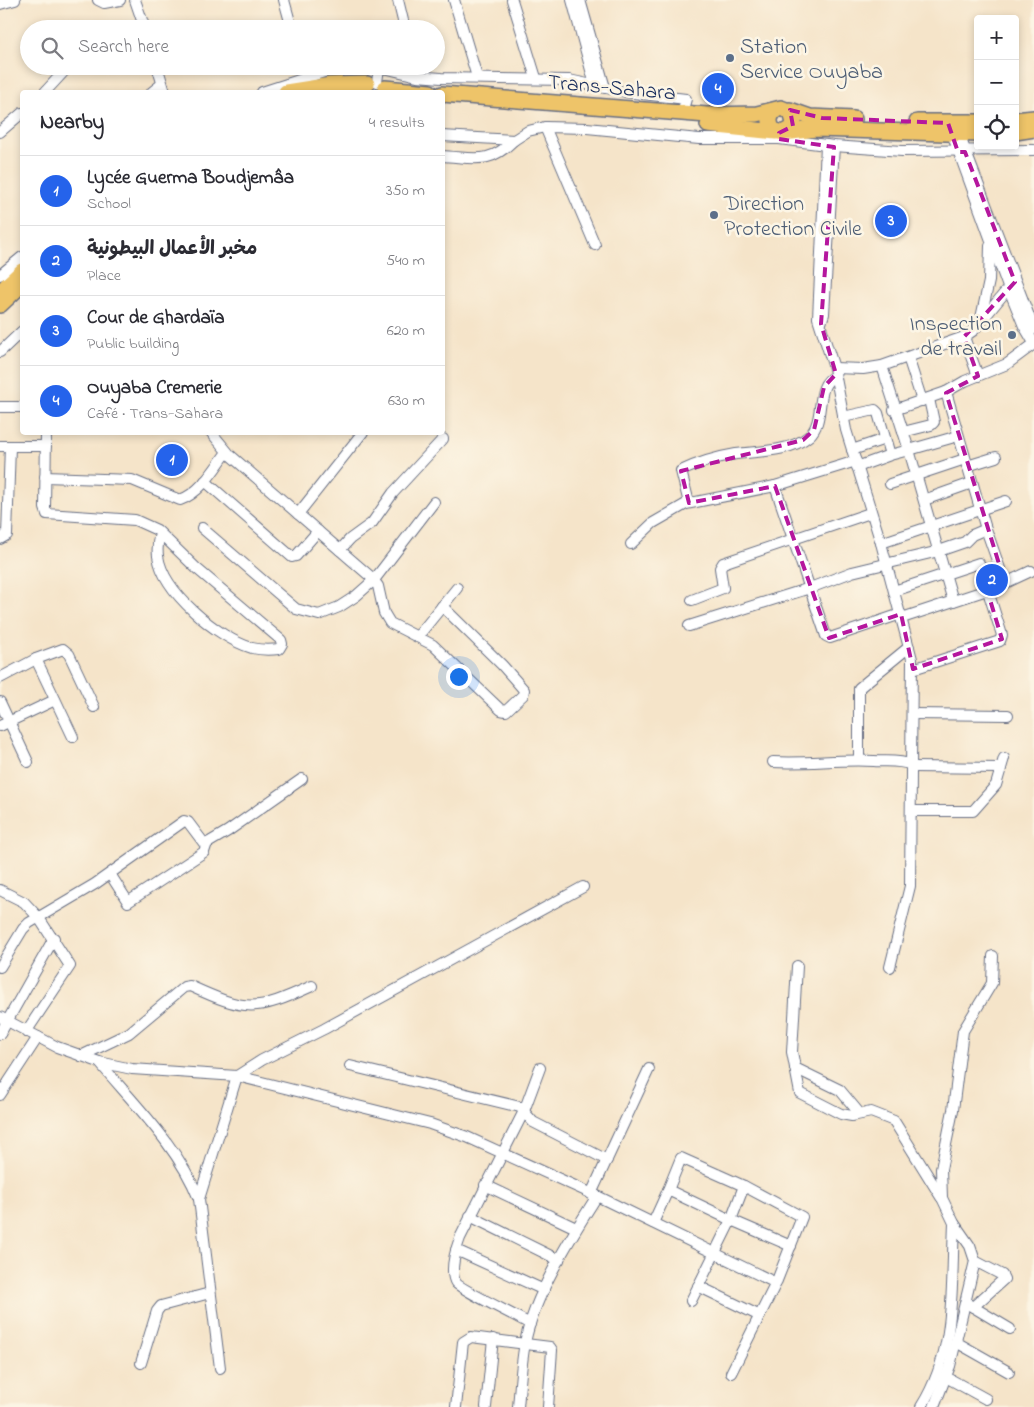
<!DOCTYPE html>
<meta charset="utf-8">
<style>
body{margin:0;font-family:"Indie Flower","Playpen Sans Arabic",sans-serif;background:#f2f2f3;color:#2b2b33}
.controls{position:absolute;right:15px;top:15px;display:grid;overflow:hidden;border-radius:5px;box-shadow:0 2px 8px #0003}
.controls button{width:45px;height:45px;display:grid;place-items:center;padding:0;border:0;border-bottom:1px solid #e1e1e2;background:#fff;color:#2b2b33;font:25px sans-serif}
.you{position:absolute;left:458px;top:676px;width:18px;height:18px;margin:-12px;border:4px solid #fff;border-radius:50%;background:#1a73e8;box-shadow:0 0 0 8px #1a73e833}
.badge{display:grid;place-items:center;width:32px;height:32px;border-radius:50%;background:#2563eb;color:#fff;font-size:16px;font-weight:700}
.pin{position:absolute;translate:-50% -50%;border:2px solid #fff;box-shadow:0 1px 5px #0006}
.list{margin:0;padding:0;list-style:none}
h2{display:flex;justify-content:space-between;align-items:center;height:65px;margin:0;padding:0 20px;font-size:21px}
h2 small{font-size:16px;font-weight:400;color:#7c7c81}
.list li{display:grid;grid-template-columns:32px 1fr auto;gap:15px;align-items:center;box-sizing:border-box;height:70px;padding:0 20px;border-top:1px solid #e1e1e2}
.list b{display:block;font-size:19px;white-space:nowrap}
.list p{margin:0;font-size:16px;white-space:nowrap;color:#7c7c81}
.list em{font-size:16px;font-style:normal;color:#7c7c81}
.icon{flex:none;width:28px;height:28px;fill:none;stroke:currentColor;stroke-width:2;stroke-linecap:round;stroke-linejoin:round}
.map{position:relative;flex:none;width:1034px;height:1407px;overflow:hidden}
.search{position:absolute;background:#fff;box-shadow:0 2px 8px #0003;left:20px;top:20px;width:425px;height:55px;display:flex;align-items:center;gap:12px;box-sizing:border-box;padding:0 18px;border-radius:28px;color:#7c7c81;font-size:19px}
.panel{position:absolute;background:#fff;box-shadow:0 2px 8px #0003;left:20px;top:90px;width:425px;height:345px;border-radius:5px}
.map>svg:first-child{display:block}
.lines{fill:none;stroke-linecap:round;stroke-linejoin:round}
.minor-casing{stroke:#676e83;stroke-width:12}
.highway-casing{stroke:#676e83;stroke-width:18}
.minor{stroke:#fff;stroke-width:10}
.highway{stroke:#eec469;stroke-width:15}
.marked{fill:none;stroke:#b5179e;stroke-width:4;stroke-dasharray:10 6;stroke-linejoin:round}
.service-dot{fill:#5c6f8a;stroke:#fcf5e5;stroke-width:2}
.labels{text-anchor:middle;stroke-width:5;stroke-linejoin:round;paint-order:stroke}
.service-label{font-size:22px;fill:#4e5e75;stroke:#fcf5e5;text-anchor:start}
.street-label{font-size:22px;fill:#1b2f5e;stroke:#fcf5e5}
</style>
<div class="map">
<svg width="1034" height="1407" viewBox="0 0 1034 1407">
<rect width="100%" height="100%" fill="#fcf5e5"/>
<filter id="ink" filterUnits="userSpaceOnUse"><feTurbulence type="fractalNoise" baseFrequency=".02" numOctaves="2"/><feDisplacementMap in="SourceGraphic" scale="10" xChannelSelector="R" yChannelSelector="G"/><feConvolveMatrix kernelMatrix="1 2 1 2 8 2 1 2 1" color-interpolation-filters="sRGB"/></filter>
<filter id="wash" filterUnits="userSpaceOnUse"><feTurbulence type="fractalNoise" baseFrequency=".0096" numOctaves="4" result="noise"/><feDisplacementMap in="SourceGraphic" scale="20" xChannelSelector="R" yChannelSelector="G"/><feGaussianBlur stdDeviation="1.12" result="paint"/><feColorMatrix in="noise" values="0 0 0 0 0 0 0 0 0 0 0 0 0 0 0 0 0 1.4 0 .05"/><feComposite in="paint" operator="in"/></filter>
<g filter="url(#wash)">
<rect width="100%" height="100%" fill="#f5e4c9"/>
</g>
<g filter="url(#ink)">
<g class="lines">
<g class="minor-casing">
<g id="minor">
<path d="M98 0 104 3 120 0"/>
<path d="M135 0 145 29"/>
<path d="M284 0 292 29"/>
<path d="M398 0 405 29"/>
<path d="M454 0 477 77"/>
<path d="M512 0 536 78"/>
<path d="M572 0 595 85"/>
<path d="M580 0 605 88"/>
<path d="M0 4 15 0"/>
<path d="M157 66 165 92"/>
<path d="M303 66 306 77"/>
<path d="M377 82 379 68"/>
<path d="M45 92 69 66"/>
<path d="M152 92 162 84"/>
<path d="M262 92 324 72 355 67 388 69 417 76 441 78 569 80 625 92 686 99 682 113"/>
<path d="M545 127 595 245"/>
<path d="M950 128 1008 287 1024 326 1034 343"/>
<path d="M957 129 1034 329"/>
<path d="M0 132 22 113"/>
<path d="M442 136 514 140 528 131 545 127 587 128 699 139H779L834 146 902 151 1034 150"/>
<path d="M826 145 818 318 834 368 846 430 881 543 912 659 910 886 890 967"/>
<path d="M442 156C476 158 489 165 514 140"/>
<path d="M0 275 22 257"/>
<path d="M981 318 989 281 990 246"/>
<path d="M821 323 824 314 834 146"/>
<path d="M964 337 978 376"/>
<path d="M0 352 22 331"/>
<path d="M908 357 922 401"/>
<path d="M882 366 909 450 958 436"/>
<path d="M834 368 863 369 882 366 964 337 974 330 1011 285"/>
<path d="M0 407H22"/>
<path d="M894 410 946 392"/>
<path d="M843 417 875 410 878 413 890 455 909 450 953 601"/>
<path d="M46 432 45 508 47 514 135 520 157 530 196 568 281 640 282 644 279 649C270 650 261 650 252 648 218 638 163 592 158 556 157 548 158 540 160 533"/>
<path d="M211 432 230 455 371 577 378 586 384 613 390 623 433 645 501 710 506 711 523 695 524 690 502 665 442 606"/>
<path d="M903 432 931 425 934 422 929 399"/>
<path d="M0 446H46"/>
<path d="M852 450 885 439"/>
<path d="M967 466 996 457"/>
<path d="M857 467 890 455"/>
<path d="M45 477 132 480 180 500C201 493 215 468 227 452"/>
<path d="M205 481 292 557 296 556 318 531"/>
<path d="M890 484 965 459"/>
<path d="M775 486 826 636 830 638 901 614"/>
<path d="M924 500 972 483"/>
<path d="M689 503 681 471C698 463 718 457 736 454 760 451 790 452 809 436 827 420 813 385 835 376"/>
<path d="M298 514 363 432"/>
<path d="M202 528 296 609 319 615 339 607 356 596 374 580 434 502"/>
<path d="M0 539 7 535 10 446"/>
<path d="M881 543 1006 501"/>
<path d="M631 544 653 523 686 504 775 486 856 461"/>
<path d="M340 550 350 539 372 523 393 493 443 439"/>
<path d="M1005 583 986 529 946 392 965 381 1007 364 1034 344"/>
<path d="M894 591 979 563 1002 635 1000 641 913 669"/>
<path d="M692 600 723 588 720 568 723 563 870 513"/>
<path d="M902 618 999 586 1031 571"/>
<path d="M689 626 810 588 852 572 939 551 965 542 972 535 986 529"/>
<path d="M418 636 457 588"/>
<path d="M36 659 73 737"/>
<path d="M0 678 36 659 63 649 69 654 94 707"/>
<path d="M0 702 28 762"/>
<path d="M912 714 1008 715"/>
<path d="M0 726 55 700"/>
<path d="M859 759V688L909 647"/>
<path d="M773 762C807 764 840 759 874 761 887 762 899 760 912 765"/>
<path d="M912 767 1001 768"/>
<path d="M912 811H973L996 785 1004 758"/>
<path d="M206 844 228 831 302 779"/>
<path d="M0 890 24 902 39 918 70 966 26 1032"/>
<path d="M797 966 792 1052 800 1093 841 1114 852 1116 871 1112 894 1121 941 1197"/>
<path d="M0 967 23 929 29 923 95 884 184 821 188 822 206 846 204 852 128 902 110 874"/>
<path d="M0 1017 57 1047 99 1062 132 1069 237 1076 430 1124 467 1137 597 1196 776 1283"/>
<path d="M0 1034 54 938"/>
<path d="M81 1056 129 1033 184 987 190 986C247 1012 255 1012 312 986"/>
<path d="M99 1062C135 1105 178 1146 199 1199"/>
<path d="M350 1066 520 1107 533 1122 607 1160"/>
<path d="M795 1068 840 1090 860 1114"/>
<path d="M0 1095 38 1037"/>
<path d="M485 1185 576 1228"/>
<path d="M668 1190 681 1158 744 1186 731 1220 791 1246"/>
<path d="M591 1194 649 1069"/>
<path d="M470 1216 559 1260"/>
<path d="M653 1223 668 1190 731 1220 691 1301"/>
<path d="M456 1250 544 1290"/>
<path d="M698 1286 760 1316"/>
<path d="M968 1304 1010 1329"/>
<path d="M973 1307 1004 1279 1002 1275 975 1261"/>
<path d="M530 1324C519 1317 460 1289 456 1283 449 1272 456 1249 460 1238L524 1111 540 1068"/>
<path d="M956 1342 1009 1372"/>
<path d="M141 1363 157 1311 161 1306 210 1293"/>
<path d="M220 1368 199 1199 237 1076 262 1060 324 1029 583 887"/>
<path d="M731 1373 776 1283 802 1217 744 1186"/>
<path d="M946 1377 986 1399"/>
<path d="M456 1407 463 1342 471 1337 550 1347 552 1350 548 1407"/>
<path d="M486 1407 493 1339"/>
<path d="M518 1407C520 1386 521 1364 525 1343 534 1295 571 1237 597 1196"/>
<path d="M921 1407C957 1349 951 1288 954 1223"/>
<path d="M934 1407 950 1366 975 1261 970 1246 954 1223 942 1198 941 1169 953 1110 963 1031 992 983 993 956"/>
</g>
</g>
<g class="highway-casing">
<g id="highway">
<path d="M385 88 430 92"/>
<path d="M286 92 331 85 367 84"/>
<path d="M442 94 707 115 757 114 781 108 791 112 794 123 791 129 783 133 773 130C768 122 769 114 778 109"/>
<path d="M790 110 810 117 854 119"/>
<path d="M1015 120 1034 118"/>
<path d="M917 122H978"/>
<path d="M708 125 776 132"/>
<path d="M1015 132 1034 129"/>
<path d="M784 133 815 129 978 134"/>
<path d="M0 292 22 271"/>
<path d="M0 305 19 287"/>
</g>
</g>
<use href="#minor" class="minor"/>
<use href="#highway" class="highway"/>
</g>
</g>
<path class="marked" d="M790 110 822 118 948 123 958 152H965L1015 282 964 337 978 376 946 393 1005 583 987 590 1002 639 913 669 901 614 829 638 775 486 689 503 681 471 803 440 814 430 824 387 836 374 821 324 834 147 779 139V133L793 126Z"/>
<g class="service-dot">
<circle cx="730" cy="58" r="5"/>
<circle cx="714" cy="215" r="5"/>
<circle cx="1012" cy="335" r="5"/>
</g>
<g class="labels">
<g class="service-label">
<text x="740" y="53">Station<tspan x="740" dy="25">Service Ouyaba</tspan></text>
<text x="724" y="210">Direction<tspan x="724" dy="25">Protection Civile</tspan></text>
<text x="1002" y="330" text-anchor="end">Inspection<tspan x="1002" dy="25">de travail</tspan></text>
</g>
<g class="street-label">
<text transform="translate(612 86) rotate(5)" y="8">Trans-Sahara</text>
</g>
</g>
</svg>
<div class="controls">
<button>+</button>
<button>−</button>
<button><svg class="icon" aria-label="locate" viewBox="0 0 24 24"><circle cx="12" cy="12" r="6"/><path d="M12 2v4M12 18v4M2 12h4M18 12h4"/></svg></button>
</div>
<div class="you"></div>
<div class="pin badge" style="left:172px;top:460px">1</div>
<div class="pin badge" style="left:992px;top:580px">2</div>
<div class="pin badge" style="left:891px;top:221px">3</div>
<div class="pin badge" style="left:718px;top:89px">4</div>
<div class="search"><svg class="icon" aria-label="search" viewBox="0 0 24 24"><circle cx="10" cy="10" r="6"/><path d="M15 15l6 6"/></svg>Search here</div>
<section class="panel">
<h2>Nearby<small>4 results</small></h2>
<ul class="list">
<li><span class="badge">1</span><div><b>Lycée Guerma Boudjemâa</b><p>School</p></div><em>350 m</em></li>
<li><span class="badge">2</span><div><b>مخبر الأعمال البيطونية</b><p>Place</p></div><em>540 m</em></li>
<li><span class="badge">3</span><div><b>Cour de Ghardaïa</b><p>Public building</p></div><em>620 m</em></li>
<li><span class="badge">4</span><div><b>Ouyaba Cremerie</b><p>Café · Trans-Sahara</p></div><em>630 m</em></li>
</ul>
</section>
</div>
